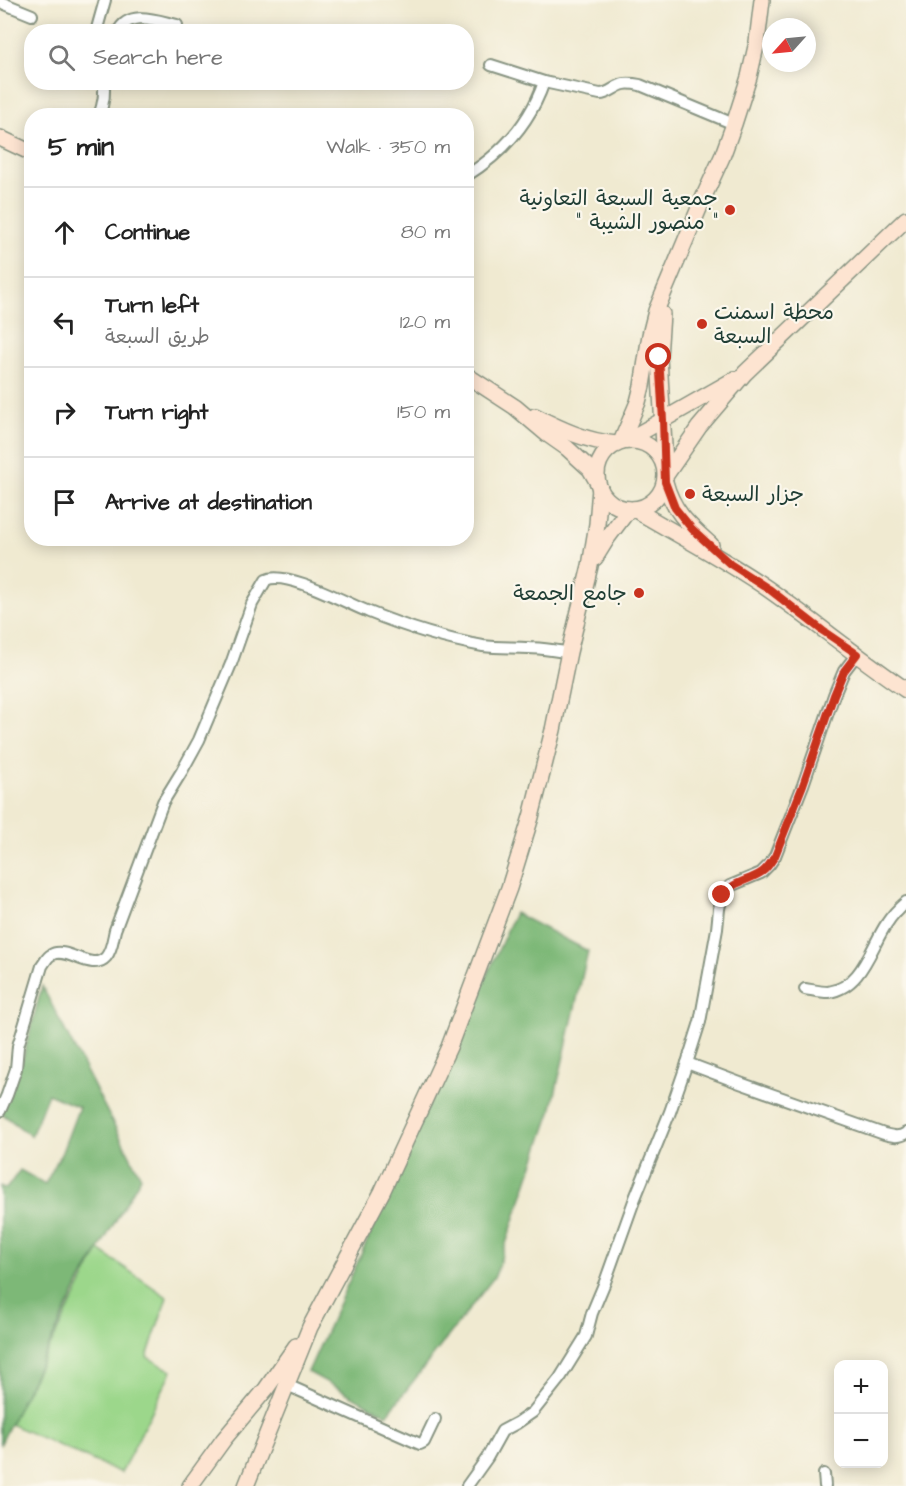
<!DOCTYPE html>
<meta charset="utf-8">
<style>
body{margin:0;font-family:"Architects Daughter","Playpen Sans Arabic",sans-serif;background:#f6f6f6;color:#222}
.controls{position:absolute;right:18px;bottom:18px;display:grid;overflow:hidden;border-radius:12px;box-shadow:0 3px 15px #0003}
.controls button{width:54px;height:54px;display:grid;place-items:center;padding:0;border:0;border-bottom:2px solid #e0e0e0;background:#fff;color:#222;font:30px sans-serif}
.compass{position:absolute;left:762px;top:18px;width:54px;height:54px;border-radius:50%;background:#fff;box-shadow:0 3px 15px #0003;rotate:243deg}
.stop{position:absolute;width:18px;height:18px;margin:-14px;border:4px solid #c8321e;border-radius:50%;background:#fff}
.stop.end{background:#c8321e;border-color:#fff;box-shadow:0 2px 6px #0008}
.list{margin:0;padding:0;list-style:none}
h2{display:flex;justify-content:space-between;align-items:center;height:78px;margin:0;padding:0 24px;font-size:26px}
h2 small{font-size:20px;font-weight:400;color:#767676}
.list li{display:grid;grid-template-columns:39px 1fr auto;gap:18px;align-items:center;box-sizing:border-box;height:90px;padding:0 24px;border-top:2px solid #e0e0e0}
.list b{display:block;font-size:22px;white-space:nowrap}
.list p{margin:0;font-size:20px;white-space:nowrap;color:#767676}
.list em{font-size:20px;font-style:normal;color:#767676}
.icon{flex:none;width:33px;height:33px;fill:none;stroke:currentColor;stroke-width:2;stroke-linecap:round;stroke-linejoin:round}
.map{position:relative;flex:none;width:906px;height:1486px;overflow:hidden}
.search{position:absolute;background:#fff;box-shadow:0 3px 15px #0003;left:24px;top:24px;width:450px;height:66px;display:flex;align-items:center;gap:15px;box-sizing:border-box;padding:0 21px;border-radius:24px;color:#767676;font-size:22px}
.panel{position:absolute;background:#fff;box-shadow:0 3px 15px #0003;left:24px;top:108px;width:450px;height:438px;border-radius:24px}
.map>svg:first-child{display:block}
.green{fill:#9cd78b;stroke:#5e8a60;stroke-width:1.5}
.forest{fill:#7db877;stroke:#4e7a56;stroke-width:1.5}
.lines{fill:none;stroke-linecap:round;stroke-linejoin:round}
.street-casing{stroke:#889482;stroke-width:14}
.secondary-casing{stroke:#889482;stroke-width:18}
.street{stroke:#fff;stroke-width:10}
.secondary{stroke:#fde4d1;stroke-width:15}
.route{stroke:#c8321e;stroke-width:8}
.poi-dot{fill:#c8321e;stroke:#fbf7ec;stroke-width:2}
.labels{text-anchor:middle;stroke-width:4.5;stroke-linejoin:round;paint-order:stroke}
.poi-label{font-size:21px;fill:#1f3d34;stroke:#fbf7ec;text-anchor:end}
</style>
<div class="map">
<svg width="906" height="1486" viewBox="0 0 906 1486">
<rect width="100%" height="100%" fill="#fbf7ec"/>
<filter id="ink" filterUnits="userSpaceOnUse"><feTurbulence type="fractalNoise" baseFrequency=".0167" numOctaves="2"/><feDisplacementMap in="SourceGraphic" scale="12" xChannelSelector="R" yChannelSelector="G"/><feConvolveMatrix kernelMatrix="1 2 1 2 8 2 1 2 1" color-interpolation-filters="sRGB"/></filter>
<filter id="wash" filterUnits="userSpaceOnUse"><feTurbulence type="fractalNoise" baseFrequency=".008" numOctaves="4" result="noise"/><feDisplacementMap in="SourceGraphic" scale="24" xChannelSelector="R" yChannelSelector="G"/><feGaussianBlur stdDeviation="1.35" result="paint"/><feColorMatrix in="noise" values="0 0 0 0 0 0 0 0 0 0 0 0 0 0 0 0 0 1.4 0 .05"/><feComposite in="paint" operator="in"/></filter>
<g filter="url(#wash)">
<rect width="100%" height="100%" fill="#f0ead1"/>
<path class="green" d="M99 1250 167 1297 147 1357 172 1371 121 1473 10 1424Z"/>
<g class="forest">
<path d="M515 913 588 951 551 1112 495 1276 387 1415 308 1372Z"/>
<path d="M42 986 141 1177 80 1282 0 1445V1186L6 1189 20 1170 45 1184 62 1152 79 1107 48 1094 31 1136 0 1112 22 1061Z"/>
</g>
</g>
<g filter="url(#ink)">
<g class="lines">
<g class="street-casing">
<g id="street">
<path d="M0 2 32 15"/>
<path d="M96 32 105 0"/>
<path d="M118 32C129 9 158 21 177 25"/>
<path d="M491 65 544 82 600 94C609 94 615 86 624 84 629 83 635 84 640 85L734 124"/>
<path d="M99 116C103 105 106 94 103 82"/>
<path d="M466 176C503 153 530 123 544 82"/>
<path d="M805 989C812 990 821 992 828 992 862 988 871 946 887 923 892 915 899 908 906 902"/>
<path d="M687 1063 740 1083 884 1134C892 1136 899 1138 906 1133"/>
<path d="M0 1111 7 1095 16 1069 18 1046 42 966C45 962 47 957 51 955 66 945 92 973 106 957 112 950 113 938 115 930L163 802 182 771 199 740 231 664 252 604 266 580C287 570 348 604 369 612 406 627 444 639 483 646 498 648 513 647 529 648 542 648 556 651 569 652"/>
<path d="M287 1385 420 1444 424 1442 435 1419"/>
<path d="M824 1474 825 1486"/>
<path d="M467 1486 487 1458 502 1431 517 1423 533 1412 560 1378 586 1336 592 1313 605 1282 635 1198 670 1112 687 1063 700 1022 717 929 719 909 722 895 730 886 761 873 769 865 775 856 803 785 834 695 844 671 857 654"/>
</g>
</g>
<g class="secondary-casing">
<g id="secondary">
<path d="M0 138 32 153"/>
<path d="M662 314 659 357 665 464"/>
<path d="M466 375 515 407 547 434 567 448 590 469 598 483"/>
<path d="M535 416C560 429 588 442 617 444"/>
<path d="M626 441 735 379"/>
<circle cx="631" cy="475" r="34"/>
<path d="M621 442 638 402 642 386 650 335 656 311 705 194 722 157 734 124 749 77 757 42 762 0"/>
<path d="M666 475 699 427 745 373 906 219"/>
<path d="M665 482C673 512 689 525 711 545"/>
<path d="M634 509C679 536 725 559 768 589 815 622 859 658 906 690"/>
<path d="M595 558 608 537 629 509"/>
<path d="M190 1486 224 1439 266 1389 296 1346"/>
<path d="M246 1486 310 1327 382 1192 449 1047 509 888 531 817 553 730 569 652 590 566 597 524 600 488"/>
</g>
</g>
<use href="#street" class="street"/>
<use href="#secondary" class="secondary"/>
</g>
</g>
<g class="lines" filter="url(#ink)">
<path class="route" d="M659 357 663 420 665 482 675 508 692 529 730 564 769 589 823 631 857 654 844 671 834 695 803 785 775 856C771 862 768 868 762 872 747 882 736 880 722 895"/>
</g>
<g class="poi-dot">
<circle cx="730" cy="210" r="6"/>
<circle cx="702" cy="324" r="6"/>
<circle cx="690" cy="494" r="6"/>
<circle cx="639" cy="593" r="6"/>
</g>
<g class="labels">
<g class="poi-label">
<text x="718" y="205">جمعية السبعة التعاونية<tspan x="718" dy="24">" منصور الشيبة "</tspan></text>
<text x="714" y="319" text-anchor="start">محطة اسمنت<tspan x="714" dy="24">السبعة</tspan></text>
<text x="702" y="501" text-anchor="start">جزار السبعة</text>
<text x="627" y="600">جامع الجمعة</text>
</g>
</g>
</svg>
<div class="controls">
<button>+</button>
<button>−</button>
</div>
<svg class="compass" viewBox="-18 -18 36 36"><path d="M0-13l5 13h-10z" fill="#e53935"/><path d="M0 13l5-13h-10z" fill="#767676"/></svg>
<div class="stop" style="left:659px;top:357px"></div>
<div class="stop end" style="left:722px;top:895px"></div>
<div class="search"><svg class="icon" aria-label="search" viewBox="0 0 24 24"><circle cx="10" cy="10" r="6"/><path d="M15 15l6 6"/></svg>Search here</div>
<section class="panel">
<h2>5 min<small>Walk · 350 m</small></h2>
<ul class="list">
<li><svg class="icon" aria-label="ahead" viewBox="0 0 24 24"><path d="M12 20V5M6 11l6-6 6 6"/></svg><div><b>Continue</b></div><em>80 m</em></li>
<li><svg class="icon" aria-label="left" viewBox="0 0 24 24"><path d="M17 20v-9H6M10 6l-5 5 5 5"/></svg><div><b>Turn left</b><p>طريق السبعة</p></div><em>120 m</em></li>
<li><svg class="icon" aria-label="right" viewBox="0 0 24 24"><path d="M7 20v-9h11M14 6l5 5-5 5"/></svg><div><b>Turn right</b></div><em>150 m</em></li>
<li><svg class="icon" aria-label="arrive" viewBox="0 0 24 24"><path d="M6 21V4h12l-3 4 3 4H6"/></svg><div><b>Arrive at destination</b></div></li>
</ul>
</section>
</div>
